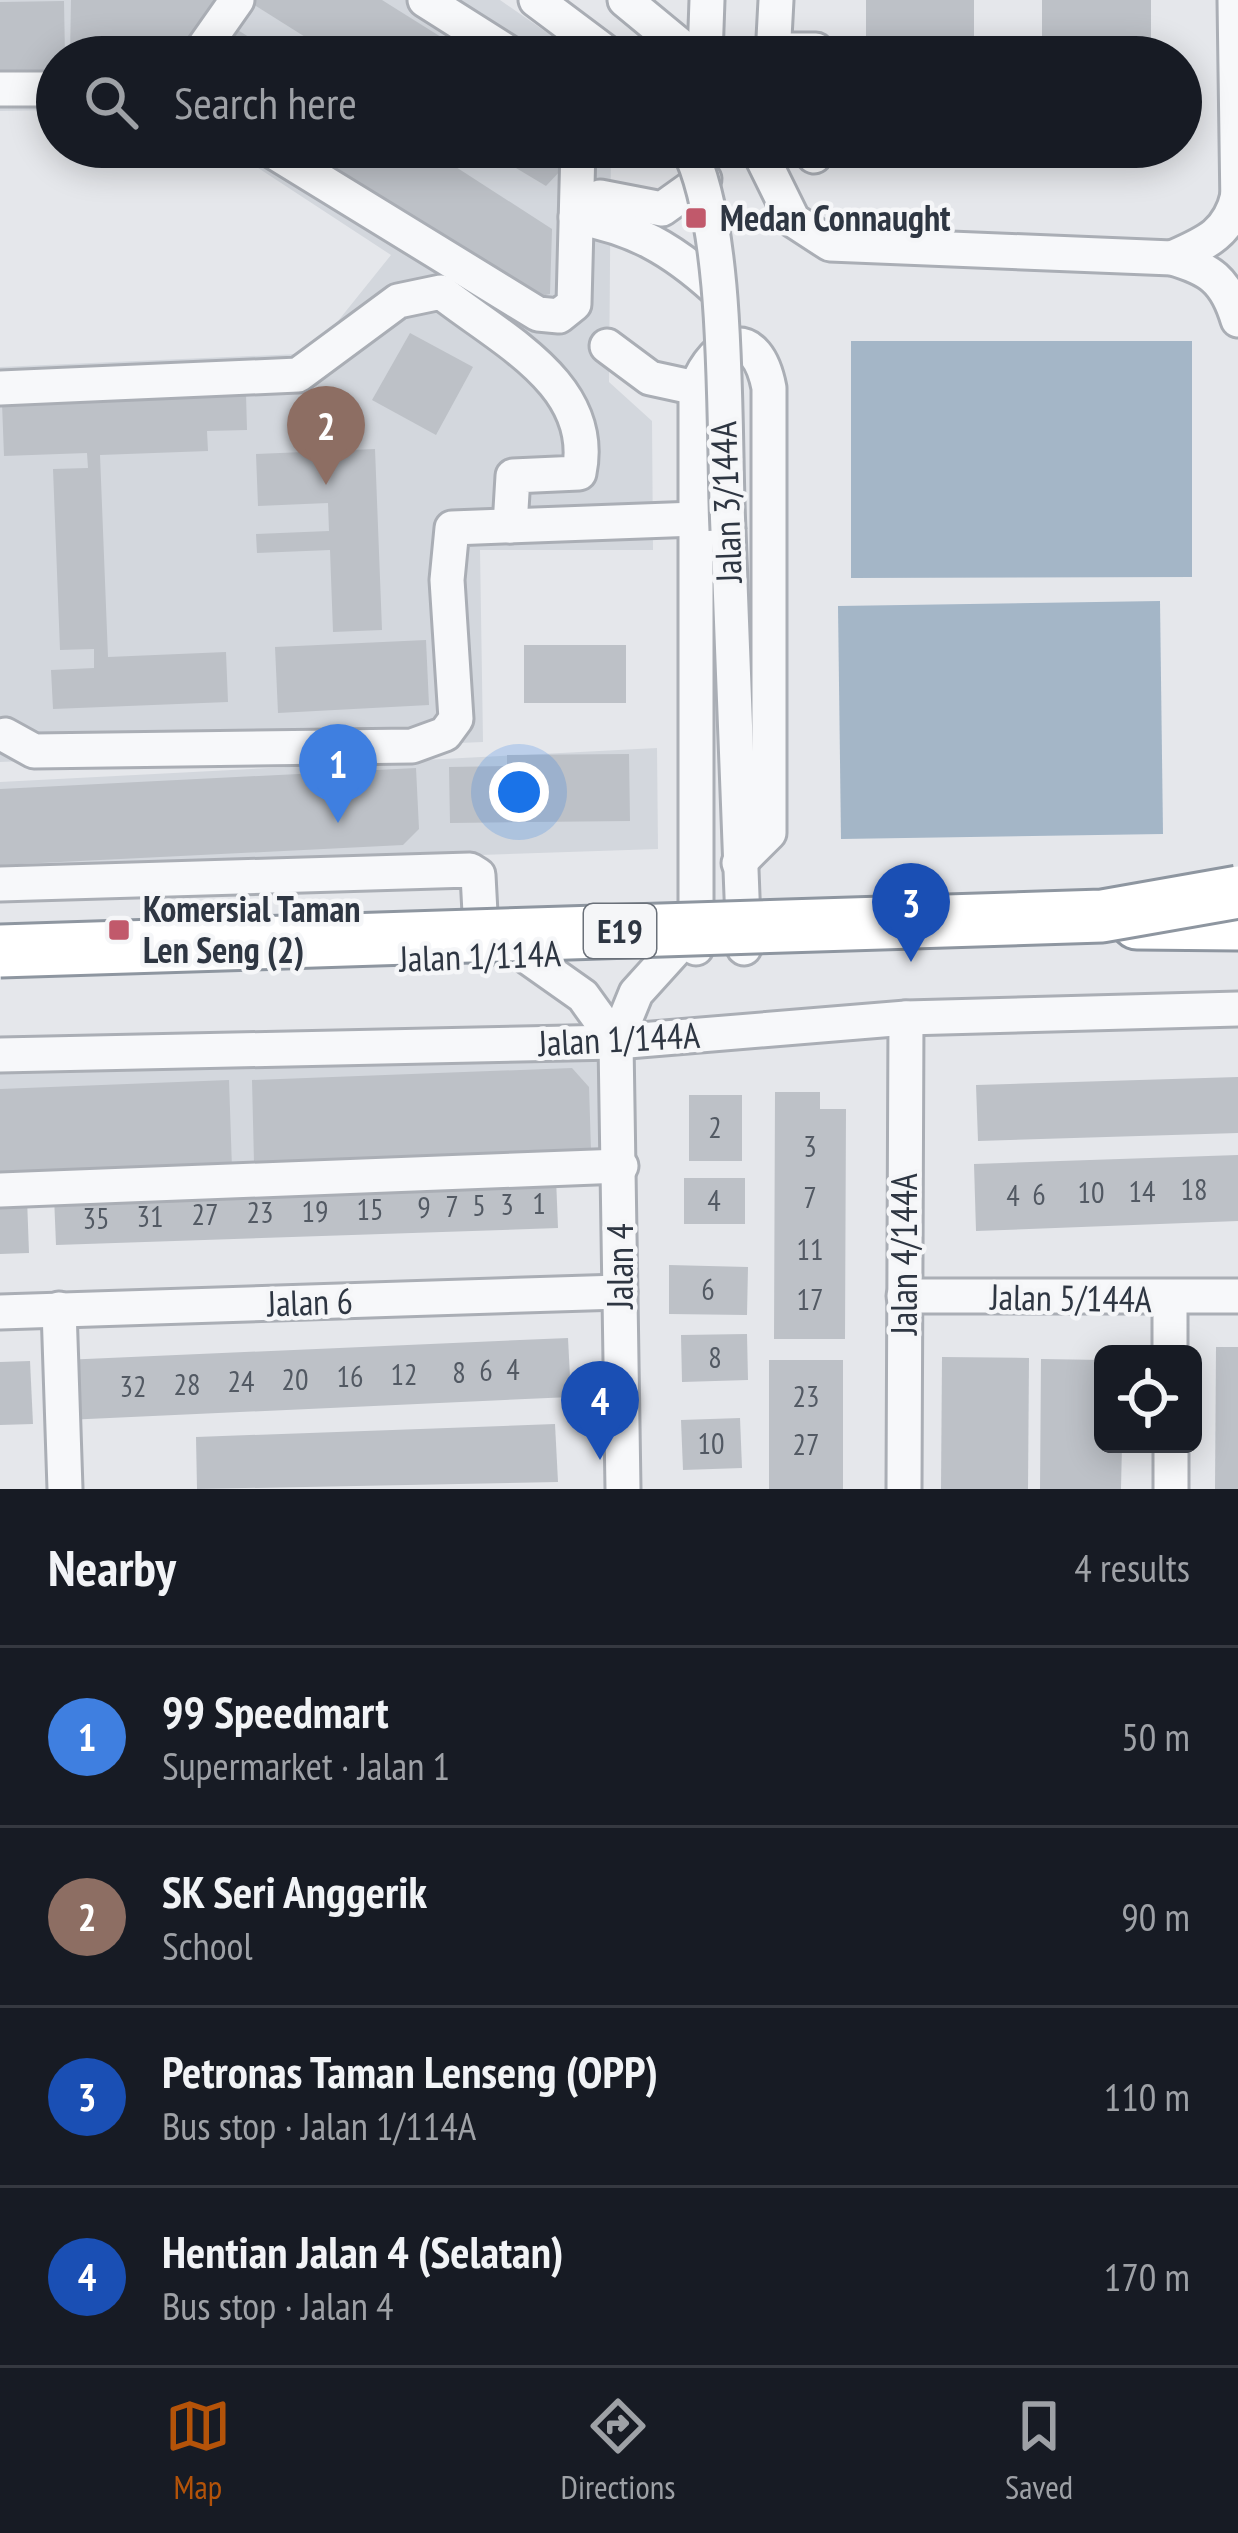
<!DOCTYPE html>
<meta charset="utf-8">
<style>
body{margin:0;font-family:"PT Sans Narrow",sans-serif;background:#20242c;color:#f1f3f6}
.controls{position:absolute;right:36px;bottom:36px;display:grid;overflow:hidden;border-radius:18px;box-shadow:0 6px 30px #0003}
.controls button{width:108px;height:108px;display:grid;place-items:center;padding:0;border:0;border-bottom:3px solid #363941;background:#171b24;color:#f1f3f6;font:60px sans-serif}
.you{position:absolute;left:519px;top:792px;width:42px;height:42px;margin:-30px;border:9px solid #fff;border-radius:50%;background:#1a73e8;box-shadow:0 0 0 18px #1a73e833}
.badge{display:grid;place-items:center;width:78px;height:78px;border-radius:50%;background:#b45309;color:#fff;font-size:39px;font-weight:700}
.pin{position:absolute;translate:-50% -99px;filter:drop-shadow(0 3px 6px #0008)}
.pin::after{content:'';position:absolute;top:63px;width:42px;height:36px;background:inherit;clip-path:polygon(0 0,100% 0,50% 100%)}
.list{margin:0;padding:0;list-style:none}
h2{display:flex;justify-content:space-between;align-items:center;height:156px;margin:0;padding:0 48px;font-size:51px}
h2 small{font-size:39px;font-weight:400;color:#9ea1a6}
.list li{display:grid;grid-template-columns:78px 1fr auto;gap:36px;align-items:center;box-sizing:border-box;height:180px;padding:0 48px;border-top:3px solid #363941}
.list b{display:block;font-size:45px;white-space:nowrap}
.list p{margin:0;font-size:39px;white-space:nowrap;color:#9ea1a6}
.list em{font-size:39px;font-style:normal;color:#9ea1a6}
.icon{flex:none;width:66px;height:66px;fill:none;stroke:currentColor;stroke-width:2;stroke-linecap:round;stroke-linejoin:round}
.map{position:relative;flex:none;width:1238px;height:1489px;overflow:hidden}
.search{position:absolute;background:#171b24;box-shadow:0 6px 30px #0003;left:36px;right:36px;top:36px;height:132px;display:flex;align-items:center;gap:30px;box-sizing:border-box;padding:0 42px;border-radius:66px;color:#9ea1a6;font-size:45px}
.sheet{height:876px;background:#171b24}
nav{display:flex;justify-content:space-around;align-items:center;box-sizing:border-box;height:168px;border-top:3px solid #363941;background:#171b24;font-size:33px;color:#9ea1a6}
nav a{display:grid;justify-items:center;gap:6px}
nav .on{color:#b45309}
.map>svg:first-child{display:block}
.built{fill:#d3d7dd}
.water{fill:#a4b6c7}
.building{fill:#bdc1c7}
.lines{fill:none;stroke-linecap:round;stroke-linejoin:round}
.minor-casing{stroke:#aaaeb5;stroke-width:39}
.highway-casing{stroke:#8e96a0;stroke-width:57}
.minor{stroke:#f7f8fa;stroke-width:33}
.highway{stroke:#fff;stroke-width:51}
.minor-bridge-casing{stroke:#aaaeb5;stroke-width:39;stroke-linecap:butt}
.highway-bridge-casing{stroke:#8e96a0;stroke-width:57;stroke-linecap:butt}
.minor-bridge{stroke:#f7f8fa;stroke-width:33}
.highway-bridge{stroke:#fff;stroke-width:51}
.poi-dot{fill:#c1596b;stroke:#f5f6f8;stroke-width:4.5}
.labels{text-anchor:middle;stroke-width:9;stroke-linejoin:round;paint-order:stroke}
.number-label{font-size:30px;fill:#525963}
.shield{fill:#f5f6f8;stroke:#6a7079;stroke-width:3}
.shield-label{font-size:33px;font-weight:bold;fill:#2e3642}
.poi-label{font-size:36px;font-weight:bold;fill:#2e3642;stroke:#f5f6f8;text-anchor:start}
.street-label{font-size:36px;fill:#2e3642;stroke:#f5f6f8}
</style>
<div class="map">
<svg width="1238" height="1489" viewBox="0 0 1238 1489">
<rect width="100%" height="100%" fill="#e5e7eb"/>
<g class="built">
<path d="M0 0H500L582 57H57V110L0 111Z"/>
<path d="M226 147H611L609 382 652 421 653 550H480L483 742 0 762V367L299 354 334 326 391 255Z"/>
<path d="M657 748 658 849 0 871V782Z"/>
<path d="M601 1053 604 1161 0 1185V1065Z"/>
</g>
<g class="water">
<path d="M851 341H1192V577L851 578Z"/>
<path d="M1160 601 1163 834 841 839 838 606Z"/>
</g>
<g class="building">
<path d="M71 0H219L185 57 70 56Z"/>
<path d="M255 0H382L473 57H337L253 4Z"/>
<rect x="866" y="0" width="108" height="57"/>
<rect x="1042" y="0" width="109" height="57"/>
<path d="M64 1 65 57H57V77H0V2Z"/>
<path d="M233 27 281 57H214Z"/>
<path d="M299 147H425L552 229 550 294 537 297Z"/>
<path d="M481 147H562V169L546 186Z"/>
<rect x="865" y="147" width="109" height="17"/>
<path d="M1042 147H1150V156L1041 155Z"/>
<path d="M410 333 473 367 436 435 372 400Z"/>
<path d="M246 394 247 430 207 431 208 451 100 455 108 657 226 652 228 702 53 709 51 670 94 668V649L60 650 53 469 88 468 87 453 4 456 2 403Z"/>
<path d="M375 449 382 630 333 632 330 550 257 553 256 534 329 531 328 503 258 506 256 454Z"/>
<path d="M426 640 429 705 278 713 275 647Z"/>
<rect x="524" y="645" width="102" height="58"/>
<path d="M629 754 630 821 450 823 449 767 507 766V755Z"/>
<path d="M416 768 419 829 403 845 0 865V789Z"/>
<path d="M572 1068 589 1087 591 1151 254 1163 252 1080Z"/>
<path d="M1238 1077V1133L978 1141 976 1085Z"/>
<path d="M229 1080 232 1169 0 1178V1089Z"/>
<path d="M775 1092H820V1109H846L845 1339H774Z"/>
<rect x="689" y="1095" width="53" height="66"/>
<path d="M1238 1155V1221L976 1231 974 1164Z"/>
<path d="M556 1178 558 1228 56 1245 54 1196Z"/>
<rect x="684" y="1178" width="61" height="46"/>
<path d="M27 1198 29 1253 0 1254V1199Z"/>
<path d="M669 1265 748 1267 747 1315 669 1314Z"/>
<path d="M747 1334 748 1380 682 1382 681 1335Z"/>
<path d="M568 1338 571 1397 66 1420 63 1360Z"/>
<path d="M1216 1347H1238V1489H1215Z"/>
<path d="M942 1357 1029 1358 1028 1489H941Z"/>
<path d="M1041 1359 1103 1360V1444H1122L1121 1489H1040Z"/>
<rect x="769" y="1360" width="74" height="129"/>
<path d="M30 1361 33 1424 0 1425V1362Z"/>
<path d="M740 1418 742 1468 683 1470 681 1420Z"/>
<path d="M555 1424 558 1482 197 1489 196 1437Z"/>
</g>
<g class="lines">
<g class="minor-casing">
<g id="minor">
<path d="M425 0 515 57"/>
<path d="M536 0 612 57"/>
<path d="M625 0 694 57"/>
<path d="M1235 0 1238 209"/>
<path d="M774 50H816L819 57"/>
<path d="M197 57 237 0"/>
<path d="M705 57 707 0"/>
<path d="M773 57 776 0"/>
<path d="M0 89H57"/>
<path d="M266 147 538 314 559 316 574 304 578 147"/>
<path d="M757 147 793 220 830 244 1172 258C1210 269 1226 280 1238 320"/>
<path d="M814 156 815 147"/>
<path d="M600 197 662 209 704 179"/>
<path d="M576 217C635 228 672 249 716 289"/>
<path d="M1172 258C1206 243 1229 234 1238 195"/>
<path d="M607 346 650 378 696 388"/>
<path d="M0 388 298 375 398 301 441 292C502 340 597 385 579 473L513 476 510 526"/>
<path d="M728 530 744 948"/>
<path d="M5 735 34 751 412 746 445 734 456 719 447 580 452 528 696 519"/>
<path d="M0 884 470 870 478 875 482 951"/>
<path d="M696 948V388C716 336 757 325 769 388V833L739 863"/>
<path d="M525 955 583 996 616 1042"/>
<path d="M0 1055 616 1042 906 1018 1238 1009"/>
<path d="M0 1190 621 1166"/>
<path d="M904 1296H1238"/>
<path d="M1170 1299V1354"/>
<path d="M59 1309 65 1489"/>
<path d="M0 1312 620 1292"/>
<path d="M1171 1444V1489"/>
<path d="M623 1489 616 1042 636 993 674 951"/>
<path d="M904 1489 906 1018"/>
</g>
</g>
<g class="highway-casing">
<path id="highway" d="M1137 923 1238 924"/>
</g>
<use href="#minor" class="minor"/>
<use href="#highway" class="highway"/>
<g class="minor-bridge-casing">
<path id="minor-bridge" d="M688 147C731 231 723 429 728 530"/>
</g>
<g class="highway-bridge-casing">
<path id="highway-bridge" d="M0 951 1102 916 1238 892"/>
</g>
<use href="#minor-bridge" class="minor-bridge"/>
<use href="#highway-bridge" class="highway-bridge"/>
</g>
<g class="poi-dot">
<rect x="684" y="206" width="24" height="24" rx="6"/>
<rect x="107" y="918" width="24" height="24" rx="6"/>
</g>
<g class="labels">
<g class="number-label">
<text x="715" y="1138">2</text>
<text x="810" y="1157">3</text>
<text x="1194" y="1200">18</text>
<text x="1142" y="1202">14</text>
<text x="1091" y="1203">10</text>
<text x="1039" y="1205">6</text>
<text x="1013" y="1206">4</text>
<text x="810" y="1208">7</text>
<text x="714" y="1211">4</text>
<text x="539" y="1214">1</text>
<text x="507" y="1215">3</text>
<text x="479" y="1216">5</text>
<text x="452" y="1217">7</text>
<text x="424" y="1218">9</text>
<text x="370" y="1220">15</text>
<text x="315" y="1222">19</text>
<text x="260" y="1223">23</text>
<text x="205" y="1225">27</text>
<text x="150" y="1227">31</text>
<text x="96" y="1229">35</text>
<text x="810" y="1260">11</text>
<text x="708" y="1300">6</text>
<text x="810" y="1310">17</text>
<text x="715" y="1368">8</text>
<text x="513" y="1380">4</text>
<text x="486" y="1381">6</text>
<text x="459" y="1383">8</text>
<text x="404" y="1385">12</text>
<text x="350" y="1387">16</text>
<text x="295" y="1390">20</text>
<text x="241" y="1392">24</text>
<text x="187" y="1395">28</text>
<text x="133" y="1397">32</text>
<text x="806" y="1407">23</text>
<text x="711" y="1454">10</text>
<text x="806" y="1455">27</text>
</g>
<rect class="shield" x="584" y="904" width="72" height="54" rx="9"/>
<g class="shield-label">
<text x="620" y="943">E19</text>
</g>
<g class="poi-label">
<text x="720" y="231">Medan Connaught</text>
<text x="143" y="922">Komersial Taman<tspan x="143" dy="41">Len Seng (2)</tspan></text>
</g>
<g class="street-label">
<text transform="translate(726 502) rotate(-92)" y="13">Jalan 3/144A</text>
<text transform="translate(480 956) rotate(-2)" y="13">Jalan 1/114A</text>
<text transform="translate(619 1039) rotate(-3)" y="13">Jalan 1/144A</text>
<text transform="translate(904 1254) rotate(-90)" y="13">Jalan 4/144A</text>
<text transform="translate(620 1266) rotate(-90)" y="13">Jalan 4</text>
<text transform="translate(1071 1298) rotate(1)" y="13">Jalan 5/144A</text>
<text transform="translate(310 1302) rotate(-2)" y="13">Jalan 6</text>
</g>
</g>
</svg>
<div class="controls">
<button><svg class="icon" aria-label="locate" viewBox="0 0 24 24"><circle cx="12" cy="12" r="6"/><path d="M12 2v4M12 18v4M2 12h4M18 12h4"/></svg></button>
</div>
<div class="you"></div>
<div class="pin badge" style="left:338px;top:823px;background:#3f7fe0">1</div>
<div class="pin badge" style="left:326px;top:485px;background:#8d6e63">2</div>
<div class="pin badge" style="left:911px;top:962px;background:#1a4fb4">3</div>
<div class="pin badge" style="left:600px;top:1460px;background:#1a4fb4">4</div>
<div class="search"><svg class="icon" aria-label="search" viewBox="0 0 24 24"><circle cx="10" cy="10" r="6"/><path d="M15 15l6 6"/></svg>Search here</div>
</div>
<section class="sheet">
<h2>Nearby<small>4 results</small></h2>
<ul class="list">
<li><span class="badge" style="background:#3f7fe0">1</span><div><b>99 Speedmart</b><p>Supermarket · Jalan 1</p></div><em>50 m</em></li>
<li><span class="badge" style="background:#8d6e63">2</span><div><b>SK Seri Anggerik</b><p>School</p></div><em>90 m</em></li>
<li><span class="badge" style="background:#1a4fb4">3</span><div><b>Petronas Taman Lenseng (OPP)</b><p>Bus stop · Jalan 1/114A</p></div><em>110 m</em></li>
<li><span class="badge" style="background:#1a4fb4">4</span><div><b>Hentian Jalan 4 (Selatan)</b><p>Bus stop · Jalan 4</p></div><em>170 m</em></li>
</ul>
</section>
<nav>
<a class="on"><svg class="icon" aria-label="map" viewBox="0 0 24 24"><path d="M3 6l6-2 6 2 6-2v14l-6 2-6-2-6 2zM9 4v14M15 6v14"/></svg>Map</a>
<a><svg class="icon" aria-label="directions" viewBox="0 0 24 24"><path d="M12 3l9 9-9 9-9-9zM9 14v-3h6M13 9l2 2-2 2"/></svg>Directions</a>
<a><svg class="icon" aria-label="saved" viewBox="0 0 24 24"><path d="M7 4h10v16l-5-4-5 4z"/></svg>Saved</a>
</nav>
